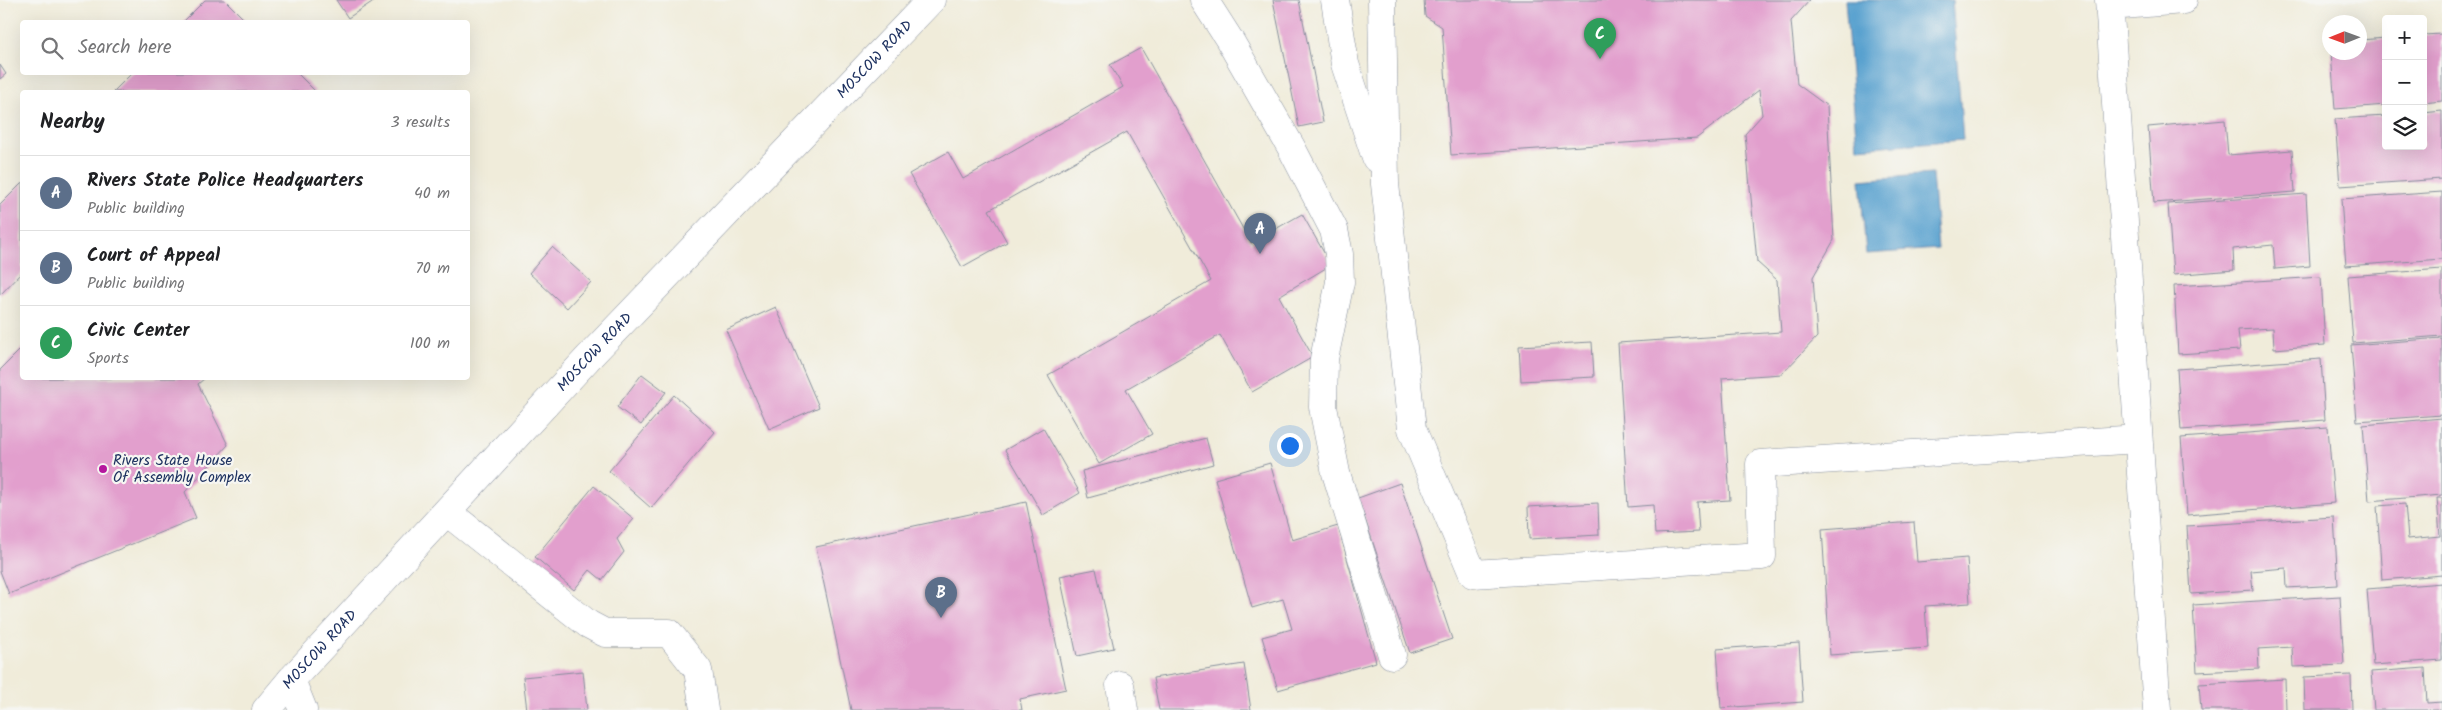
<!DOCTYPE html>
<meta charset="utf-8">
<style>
body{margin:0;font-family:Kalam,sans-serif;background:#f6f6f6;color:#202124}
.controls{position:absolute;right:15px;top:15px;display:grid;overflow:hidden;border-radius:5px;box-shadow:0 5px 20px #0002}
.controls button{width:45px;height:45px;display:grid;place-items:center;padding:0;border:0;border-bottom:1px solid #e0e0e0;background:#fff;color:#202124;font:25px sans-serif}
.compass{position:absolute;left:2322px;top:15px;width:45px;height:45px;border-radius:50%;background:#fff;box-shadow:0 5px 20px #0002;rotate:269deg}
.you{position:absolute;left:1289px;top:445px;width:18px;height:18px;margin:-12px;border:4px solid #fff;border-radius:50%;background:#1a73e8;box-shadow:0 0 0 8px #1a73e833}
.badge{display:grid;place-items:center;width:32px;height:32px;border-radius:50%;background:#0b8043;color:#fff;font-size:16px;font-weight:700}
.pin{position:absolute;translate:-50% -41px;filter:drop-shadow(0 1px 2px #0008)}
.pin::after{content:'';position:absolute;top:26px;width:18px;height:15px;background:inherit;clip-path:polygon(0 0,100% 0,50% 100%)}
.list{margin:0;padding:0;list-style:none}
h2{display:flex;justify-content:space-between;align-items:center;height:65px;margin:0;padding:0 20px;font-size:21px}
h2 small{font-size:16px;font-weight:400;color:#757577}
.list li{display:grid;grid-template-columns:32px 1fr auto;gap:15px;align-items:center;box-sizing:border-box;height:75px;padding:0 20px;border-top:1px solid #e0e0e0}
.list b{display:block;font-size:19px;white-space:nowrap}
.list p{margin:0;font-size:16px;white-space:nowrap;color:#757577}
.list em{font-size:16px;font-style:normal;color:#757577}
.icon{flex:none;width:28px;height:28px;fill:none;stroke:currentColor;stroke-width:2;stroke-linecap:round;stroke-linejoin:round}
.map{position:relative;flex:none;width:2442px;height:710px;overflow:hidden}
.search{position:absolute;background:#fff;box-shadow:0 5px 20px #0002;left:20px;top:20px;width:450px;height:55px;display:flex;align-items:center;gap:12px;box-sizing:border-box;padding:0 18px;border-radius:5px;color:#757577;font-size:19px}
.panel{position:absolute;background:#fff;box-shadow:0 5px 20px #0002;left:20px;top:90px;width:450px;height:290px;border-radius:5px}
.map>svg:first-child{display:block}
.water{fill:#58a1cf;stroke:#3a6896}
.building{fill:#e29fcd}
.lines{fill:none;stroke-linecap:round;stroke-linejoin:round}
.minor-casing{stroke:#868e9c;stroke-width:29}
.minor{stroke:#fff;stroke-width:28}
.poi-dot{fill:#b5179e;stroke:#f6f6f2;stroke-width:2}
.labels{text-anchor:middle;stroke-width:4.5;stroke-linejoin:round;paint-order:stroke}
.street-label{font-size:15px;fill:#1b2f5e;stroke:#f6f6f2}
.poi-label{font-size:15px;fill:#1b2f5e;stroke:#f6f6f2;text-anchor:start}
</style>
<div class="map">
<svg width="2442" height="710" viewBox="0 0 2442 710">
<rect width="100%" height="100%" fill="#f6f6f2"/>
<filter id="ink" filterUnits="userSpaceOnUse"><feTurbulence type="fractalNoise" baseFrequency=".02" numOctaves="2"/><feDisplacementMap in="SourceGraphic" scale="10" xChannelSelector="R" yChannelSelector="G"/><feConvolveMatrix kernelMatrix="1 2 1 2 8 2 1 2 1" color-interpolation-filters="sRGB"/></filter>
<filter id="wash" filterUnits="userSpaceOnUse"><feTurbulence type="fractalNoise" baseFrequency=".0096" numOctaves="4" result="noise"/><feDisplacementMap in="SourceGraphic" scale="20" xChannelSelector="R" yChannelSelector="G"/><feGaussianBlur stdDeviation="1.12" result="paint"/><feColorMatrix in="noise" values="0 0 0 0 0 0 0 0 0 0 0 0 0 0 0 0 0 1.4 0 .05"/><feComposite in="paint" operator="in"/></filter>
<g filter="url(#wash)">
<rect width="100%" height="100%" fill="#f0ecda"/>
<g class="water">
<path d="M1845 0H1952L1963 140 1857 148Z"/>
<path d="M1932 174 1938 249 1866 254 1860 180Z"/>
</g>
<g id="blocks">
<g class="building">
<path d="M205 0H225L247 22H183Z"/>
<path d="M336 0H375L348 18Z"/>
<path d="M1273 0H1299L1323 122 1299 127Z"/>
<path d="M1424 0H1810L1791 21 1797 84 1827 106 1834 240 1813 277 1817 337 1782 374 1722 378 1730 500 1697 502 1699 532 1655 534 1653 505 1628 507 1618 343 1781 332 1777 280 1757 262 1745 134 1762 115 1759 90 1697 138 1451 155 1442 27 1425 16Z"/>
<path d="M2442 34V101L2423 103V35Z"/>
<path d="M2386 38V105L2335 109 2331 52H2360V40Z"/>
<path d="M1141 48 1251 243 1302 214 1331 265 1279 296 1313 357 1252 392 1220 335 1126 389 1152 434 1099 464 1048 375 1211 281 1127 132 989 210 1007 242 962 267 909 174 948 152 963 179 1123 87 1110 65Z"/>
<path d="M0 65 6 74 0 79Z"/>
<path d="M133 72H296L316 92H113Z"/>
<path d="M2442 111V179L2340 186 2335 119 2386 116V146H2423V113Z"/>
<path d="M2225 120 2228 155 2292 150 2295 192 2154 203 2148 127Z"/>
<path d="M22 183V272L0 295V205Z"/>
<path d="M2442 192V259L2346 266 2341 199Z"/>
<path d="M2306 194 2310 266 2275 269 2273 245 2233 249 2234 270 2173 275 2168 204Z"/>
<path d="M552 247 591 282 567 308 529 273Z"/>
<path d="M2442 269V336L2353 343 2348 276Z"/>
<path d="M2321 277 2325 345 2274 349 2273 328 2238 330 2240 350 2178 354 2174 286Z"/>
<path d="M776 307 819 407 769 429 726 330Z"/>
<path d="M2442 338V415L2357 421 2351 345Z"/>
<path d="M1592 342 1594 377 1521 381 1519 346Z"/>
<path d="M22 348V378H205L198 384 228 445 185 492 196 518 9 594 0 571V370Z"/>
<path d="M2321 359 2325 420 2181 430 2177 369Z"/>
<path d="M642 374 666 392 641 425 617 407Z"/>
<path d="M674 395 715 432 651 508 609 471Z"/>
<path d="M2442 418V495L2369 501 2363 425Z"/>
<path d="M2328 427 2334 503 2187 515 2181 438Z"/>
<path d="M1043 428 1080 493 1043 515 1005 450Z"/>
<path d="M1206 438 1213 464 1088 498 1082 471Z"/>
<path d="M1270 463 1292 540 1338 526 1376 662 1278 690 1262 637 1292 629 1283 599 1252 608 1215 479Z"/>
<path d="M1400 483 1452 639 1410 653 1358 498Z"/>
<path d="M594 486 634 519 617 539 624 552 602 580 590 570 574 590 535 557Z"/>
<path d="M2437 498H2442V575L2382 580 2377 506 2405 504 2408 539 2440 536Z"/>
<path d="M1026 502 1066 689 1020 699 1022 710H851L816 547Z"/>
<path d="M1598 503 1599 535 1529 539 1528 507Z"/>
<path d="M2334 517 2338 585 2287 588 2286 568 2251 571 2253 590 2191 594 2187 526Z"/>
<path d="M1914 522 1917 562 1967 558 1970 603 1925 606 1928 648 1830 655 1822 529Z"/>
<path d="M1096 569 1114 648 1077 656 1060 576Z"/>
<path d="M2442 583V660L2373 665 2367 589Z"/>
<path d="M2340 596 2344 665 2293 667 2292 647 2258 649 2259 669 2197 672 2193 605Z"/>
<path d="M1799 643 1803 702 1721 708 1717 649Z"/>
<path d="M1244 664 1251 710H1159L1153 678Z"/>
<path d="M2425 668 2427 703 2442 702V710H2374L2371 672Z"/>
<path d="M583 671 587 710H527L523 677Z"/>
<path d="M2351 675 2352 710H2305L2304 677Z"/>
<path d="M2285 679 2286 710H2201L2199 684Z"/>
</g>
</g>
</g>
<g filter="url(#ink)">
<use href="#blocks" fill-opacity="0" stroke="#868e9c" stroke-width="1"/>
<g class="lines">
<g class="minor-casing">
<g id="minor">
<path d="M1204 0 1229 39 1291 147 1334 230 1339 254 1340 282 1324 359 1323 407 1336 473 1392 655"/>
<path d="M1335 0 1345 64 1376 158"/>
<path d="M1382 0 1385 184 1412 429 1473 574 1762 556 1760 464 2138 439"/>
<path d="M2109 0 2157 710"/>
<path d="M2110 6 2183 0"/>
<path d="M447 512 588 624 605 633H669L698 670 704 710"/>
<path d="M291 680 303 710"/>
<path d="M1120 685 1124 710"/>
<path id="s1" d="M266 710 291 680 589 357 931 0"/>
</g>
</g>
<use href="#minor" class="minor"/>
</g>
</g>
<circle class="poi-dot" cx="103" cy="469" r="5"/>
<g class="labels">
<g class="street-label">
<text dy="5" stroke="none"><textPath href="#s1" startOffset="891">MOSCOW ROAD</textPath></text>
<text dy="5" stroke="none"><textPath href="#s1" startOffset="486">MOSCOW ROAD</textPath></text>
<text dy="5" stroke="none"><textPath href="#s1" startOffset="81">MOSCOW ROAD</textPath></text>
</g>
<g class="poi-label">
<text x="113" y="465">Rivers State House<tspan x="113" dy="17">Of Assembly Complex</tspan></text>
</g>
</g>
</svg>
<div class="controls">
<button>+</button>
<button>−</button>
<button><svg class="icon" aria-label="layers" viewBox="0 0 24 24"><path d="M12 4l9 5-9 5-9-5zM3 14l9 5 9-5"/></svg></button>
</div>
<svg class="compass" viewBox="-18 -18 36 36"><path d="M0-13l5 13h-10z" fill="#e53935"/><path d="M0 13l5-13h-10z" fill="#757577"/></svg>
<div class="you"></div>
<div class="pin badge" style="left:1260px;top:254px;background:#5c6f8a">A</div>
<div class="pin badge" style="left:941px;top:618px;background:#5c6f8a">B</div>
<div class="pin badge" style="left:1600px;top:59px;background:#2e9e5b">C</div>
<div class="search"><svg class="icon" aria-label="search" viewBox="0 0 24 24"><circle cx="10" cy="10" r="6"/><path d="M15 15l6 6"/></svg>Search here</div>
<section class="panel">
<h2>Nearby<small>3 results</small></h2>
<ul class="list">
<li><span class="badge" style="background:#5c6f8a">A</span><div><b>Rivers State Police Headquarters</b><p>Public building</p></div><em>40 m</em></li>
<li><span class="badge" style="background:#5c6f8a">B</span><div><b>Court of Appeal</b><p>Public building</p></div><em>70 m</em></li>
<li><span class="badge" style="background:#2e9e5b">C</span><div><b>Civic Center</b><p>Sports</p></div><em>100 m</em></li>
</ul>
</section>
</div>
